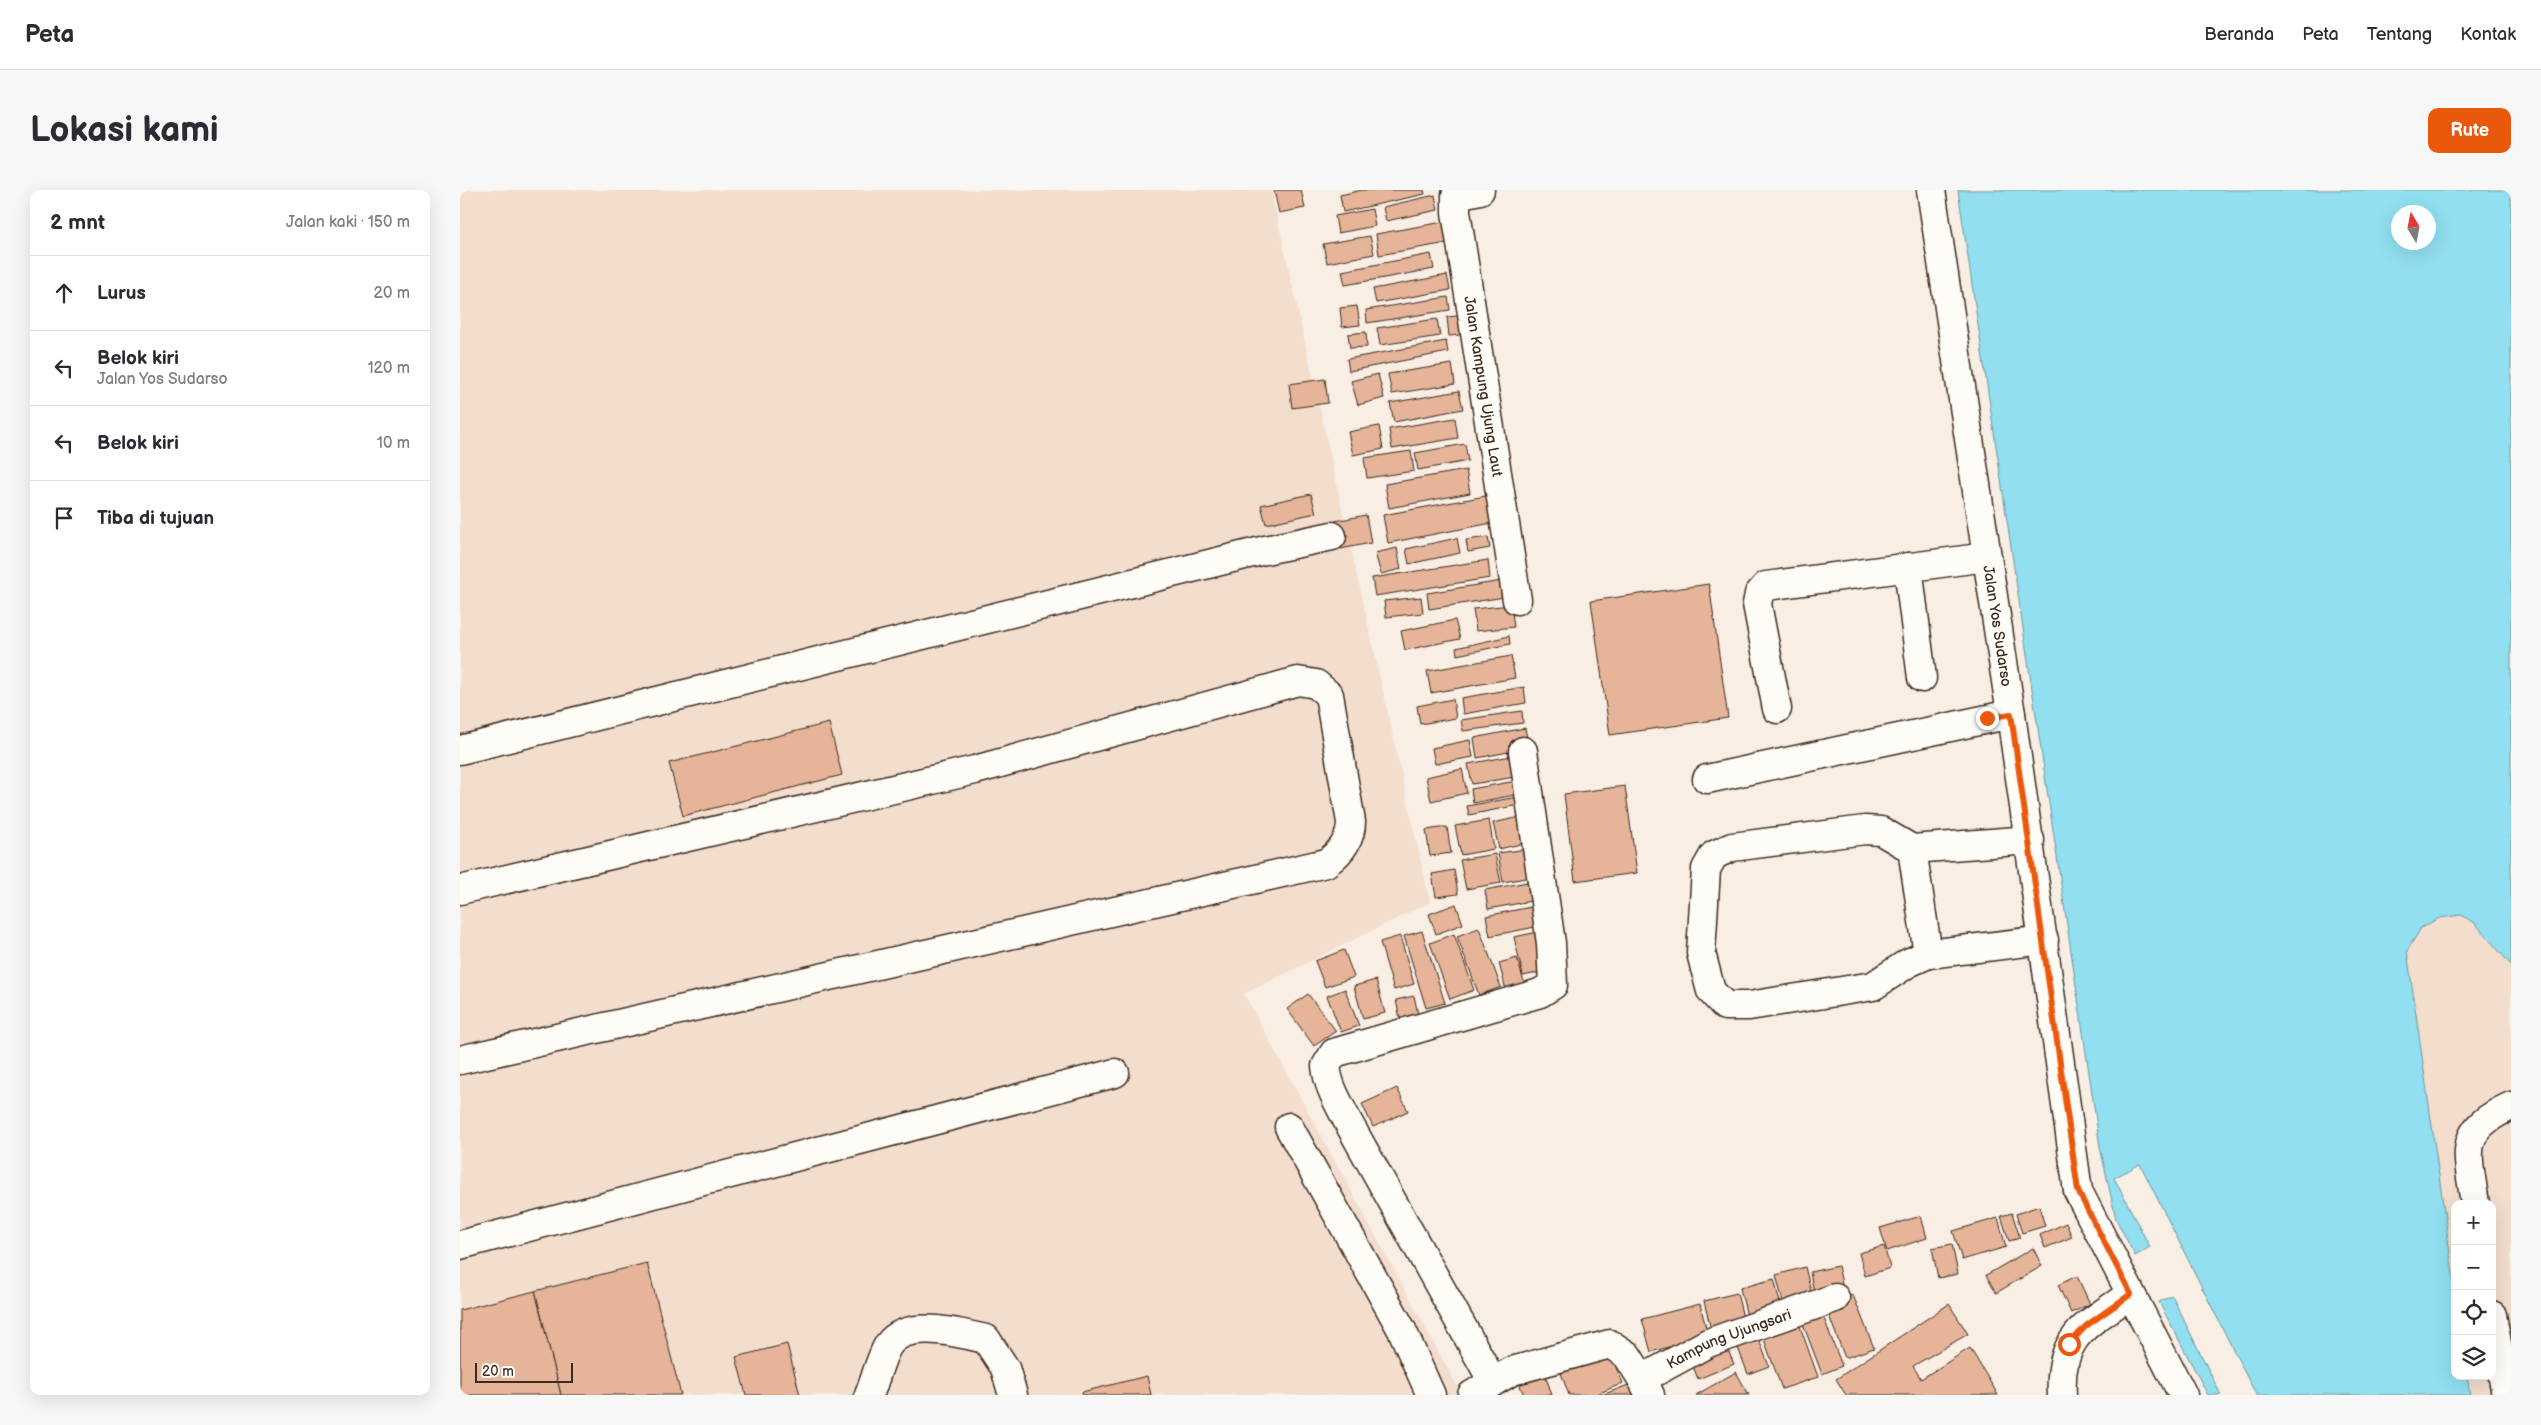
<!DOCTYPE html>
<html lang="id">
<meta charset="utf-8">
<style>
body{margin:0;font-family:"Balsamiq Sans",sans-serif;background:#f7f7f7;color:#2b2b33}
.controls{position:absolute;right:15px;bottom:15px;display:grid;overflow:hidden;border-radius:10px;box-shadow:0 5px 20px #0002}
.controls button{width:45px;height:45px;display:grid;place-items:center;padding:0;border:0;border-bottom:1px solid #e1e1e2;background:#fff;color:#2b2b33;font:25px sans-serif}
.compass{position:absolute;left:1931px;top:15px;width:45px;height:45px;border-radius:50%;background:#fff;box-shadow:0 5px 20px #0002;rotate:350deg}
.scale{position:absolute;left:15px;bottom:12px;width:98px;box-sizing:border-box;padding-left:5px;border:2px solid #3b2a1e;border-top:0;font-size:14px;line-height:18px;white-space:nowrap;color:#3b2a1e;-webkit-text-stroke:4px #fdfcf7;paint-order:stroke}
.stop{position:absolute;width:15px;height:15px;margin:-11px;border:4px solid #ea580c;border-radius:50%;background:#fff}
.stop.end{background:#ea580c;border-color:#fff;box-shadow:0 1px 5px #0008}
.list{margin:0;padding:0;list-style:none}
h2{display:flex;justify-content:space-between;align-items:center;height:65px;margin:0;padding:0 20px;font-size:21px}
h2 small{font-size:16px;font-weight:400;color:#7c7c81}
.list li{display:grid;grid-template-columns:32px 1fr auto;gap:15px;align-items:center;box-sizing:border-box;height:75px;padding:0 20px;border-top:1px solid #e1e1e2}
.list b{display:block;font-size:19px;white-space:nowrap}
.list p{margin:0;font-size:16px;white-space:nowrap;color:#7c7c81}
.list em{font-size:16px;font-style:normal;color:#7c7c81}
.icon{flex:none;width:28px;height:28px;fill:none;stroke:currentColor;stroke-width:2;stroke-linecap:round;stroke-linejoin:round}
.map{position:relative;flex:none;width:2051px;height:1205px;overflow:hidden;border-radius:10px}
header{display:flex;align-items:center;gap:30px;box-sizing:border-box;height:70px;padding:0 25px;background:#fff;border-bottom:1px solid #e1e1e2}
header strong{font-size:24px}
nav{display:flex;gap:28px;margin-inline-start:auto;font-size:18px}
.intro{display:flex;align-items:center;justify-content:space-between;box-sizing:border-box;height:120px;padding:0 30px}
h1{margin:0;font-size:35px}
.button{padding:12px 22px;border-radius:10px;background:#ea580c;color:#fff;font-size:18px;font-weight:700}
main{display:flex;gap:30px;padding:0 30px}
aside{flex:1;background:#fff;border-radius:10px;box-shadow:0 5px 20px #0002}
.map>svg:first-child{display:block}
.built{fill:#f3ddcd}
.water{fill:#91dff0;stroke:#6f979c;fill-rule:evenodd}
.building{fill:#e6b498;stroke:#3b2a1e}
.lines{fill:none;stroke-linecap:round;stroke-linejoin:round}
.minor-casing{stroke:#3b2a1e;stroke-width:31}
.minor{stroke:#fdfcf7;stroke-width:28}
.route{stroke:#ea580c;stroke-width:6}
.labels{text-anchor:middle;stroke-width:5;stroke-linejoin:round;paint-order:stroke}
.street-label{font-size:15px;fill:#3b2a1e;stroke:#fdfcf7}
</style>
<header>
<strong>Peta</strong>
<nav><a>Beranda</a><a>Peta</a><a>Tentang</a><a>Kontak</a></nav>
</header>
<div class="intro"><h1>Lokasi kami</h1><a class="button">Rute</a></div>
<main>
<aside>
<h2>2 mnt<small>Jalan kaki · 150 m</small></h2>
<ul class="list">
<li><svg class="icon" aria-label="ahead" viewBox="0 0 24 24"><path d="M12 20V5M6 11l6-6 6 6"/></svg><div><b>Lurus</b></div><em>20 m</em></li>
<li><svg class="icon" aria-label="left" viewBox="0 0 24 24"><path d="M17 20v-9H6M10 6l-5 5 5 5"/></svg><div><b>Belok kiri</b><p>Jalan Yos Sudarso</p></div><em>120 m</em></li>
<li><svg class="icon" aria-label="left" viewBox="0 0 24 24"><path d="M17 20v-9H6M10 6l-5 5 5 5"/></svg><div><b>Belok kiri</b></div><em>10 m</em></li>
<li><svg class="icon" aria-label="arrive" viewBox="0 0 24 24"><path d="M6 21V4h12l-3 4 3 4H6"/></svg><div><b>Tiba di tujuan</b></div></li>
</ul>
</aside>
<div class="map">
<svg width="2051" height="1205" viewBox="0 0 2051 1205">
<rect width="100%" height="100%" fill="#f8eee4"/>
<filter id="ink" filterUnits="userSpaceOnUse"><feTurbulence type="fractalNoise" baseFrequency=".02" numOctaves="2"/><feDisplacementMap in="SourceGraphic" scale="10" xChannelSelector="R" yChannelSelector="G"/><feConvolveMatrix kernelMatrix="1 2 1 2 8 2 1 2 1" color-interpolation-filters="sRGB"/></filter>
<g filter="url(#ink)">
<g class="built">
<path d="M0 0H811L970 712 784 804 1002 1205H0Z"/>
<path d="M2001 725 2015 733 2051 775V1205H2010L2007 1186H2032V1014H1995V1098L1947 761 1961 738 1979 728Z"/>
</g>
<g class="water">
<path d="M1498 0H2051V775L2015 733 2001 725 1979 728 1961 738 1947 761 1995 1098V1186H2007L2010 1205H1796L1680 974 1654 988 1690 1057 1675 1066 1656 1029 1640 957ZM1938 22H1968V52H1938Z"/>
<path d="M1712 1106 1761 1205H1748L1699 1112Z"/>
</g>
<g class="building">
<path d="M814 0H841L845 18 819 23Z"/>
<path d="M902 0H964L965 4 883 22 880 5Z"/>
<path d="M975 5 978 20 926 31 923 17Z"/>
<path d="M912 19 915 36 878 43 875 26Z"/>
<path d="M989 31 993 52 919 65 916 44Z"/>
<path d="M910 46 914 64 867 73 863 54Z"/>
<path d="M971 64 974 79 885 95 882 81Z"/>
<path d="M987 85 990 100 916 113 913 99Z"/>
<path d="M988 107 990 120 907 133 906 120Z"/>
<path d="M897 116 900 135 882 137 880 118Z"/>
<path d="M1007 125 1009 144 989 146 987 127Z"/>
<path d="M977 129 980 146 920 155 917 138Z"/>
<path d="M906 142 907 157 890 158 888 144Z"/>
<path d="M986 151 988 162 889 181 887 169Z"/>
<path d="M992 174 995 194 932 204 928 184Z"/>
<path d="M918 184 924 208 898 215 891 191Z"/>
<path d="M865 189 868 213 832 218 829 194Z"/>
<path d="M999 201 1003 219 934 232 930 213Z"/>
<path d="M995 228 998 248 932 259 929 239Z"/>
<path d="M919 236 923 259 893 265 888 242Z"/>
<path d="M1005 254 1008 271 958 280 955 263Z"/>
<path d="M951 261 954 281 907 288 904 268Z"/>
<path d="M1006 280 1010 303 929 318 925 294Z"/>
<path d="M851 304 856 323 806 334 801 315Z"/>
<path d="M1031 305 1037 332 928 353 923 325Z"/>
<path d="M906 325 911 353 880 359 875 331Z"/>
<path d="M1028 347 1030 358 1008 362 1006 350Z"/>
<path d="M997 348 1000 363 949 374 946 359Z"/>
<path d="M937 358 941 379 921 384 915 363Z"/>
<path d="M1028 370 1030 388 915 406 912 388Z"/>
<path d="M1048 390 1051 406 969 419 967 403Z"/>
<path d="M1249 394 1268 528 1150 545 1131 411Z"/>
<path d="M961 407 963 423 926 427 924 411Z"/>
<path d="M1051 415 1054 437 1016 441 1013 419Z"/>
<path d="M995 430 1000 449 945 460 941 441Z"/>
<path d="M1049 446 1050 454 997 465 996 458Z"/>
<path d="M1051 466 1055 488 971 503 967 481Z"/>
<path d="M1064 497 1066 513 1003 524 1001 508Z"/>
<path d="M993 509 996 528 960 534 957 516Z"/>
<path d="M1062 521 1063 533 1003 541 1001 530Z"/>
<path d="M369 533 382 585 223 626 209 573Z"/>
<path d="M1065 538 1069 558 1017 568 1014 548Z"/>
<path d="M1010 550 1013 567 975 574 972 558Z"/>
<path d="M1057 565 1061 586 1012 594 1008 574Z"/>
<path d="M1002 579 1007 603 971 611 966 587Z"/>
<path d="M1062 590 1065 603 1013 613 1011 599Z"/>
<path d="M1165 596 1177 683 1115 691 1104 604Z"/>
<path d="M1063 606 1064 614 1009 625 1007 616Z"/>
<path d="M1060 627 1065 653 1039 659 1033 633Z"/>
<path d="M1029 630 1034 659 1001 665 995 636Z"/>
<path d="M987 637 991 663 970 666 966 640Z"/>
<path d="M1067 659 1071 687 1043 692 1038 663Z"/>
<path d="M1035 664 1041 693 1006 699 1000 670Z"/>
<path d="M994 680 998 704 976 707 972 684Z"/>
<path d="M1078 690 1082 709 1028 719 1025 700Z"/>
<path d="M996 714 1003 734 976 744 969 724Z"/>
<path d="M1081 715 1085 735 1030 746 1026 726Z"/>
<path d="M1019 738 1041 797 1019 805 997 746Z"/>
<path d="M962 741 985 813 966 818 944 746Z"/>
<path d="M1083 741 1091 780 1063 786 1054 747Z"/>
<path d="M994 744 1014 800 990 809 970 753Z"/>
<path d="M940 746 954 794 934 800 920 752Z"/>
<path d="M884 760 894 787 865 797 855 771Z"/>
<path d="M1057 768 1066 799 1047 804 1039 773Z"/>
<path d="M916 790 925 823 903 829 894 796Z"/>
<path d="M885 799 899 836 881 842 867 806Z"/>
<path d="M848 804 876 841 854 856 827 819Z"/>
<path d="M954 806 958 824 940 829 936 810Z"/>
<path d="M937 898 948 921 913 937 902 914Z"/>
<path d="M1579 1016 1585 1036 1562 1043 1556 1024Z"/>
<path d="M1552 1023 1560 1048 1549 1051 1541 1026Z"/>
<path d="M1461 1026 1467 1048 1427 1061 1420 1038Z"/>
<path d="M1538 1028 1546 1057 1502 1070 1493 1041Z"/>
<path d="M1606 1033 1612 1047 1585 1058 1580 1045Z"/>
<path d="M1492 1054 1498 1084 1478 1088 1472 1058Z"/>
<path d="M1424 1056 1430 1078 1405 1086 1399 1063Z"/>
<path d="M1573 1058 1582 1076 1536 1103 1526 1085Z"/>
<path d="M187 1073 221 1205H101L75 1101Z"/>
<path d="M1378 1076 1384 1102 1355 1108 1350 1082Z"/>
<path d="M1345 1077 1354 1113 1325 1120 1316 1085Z"/>
<path d="M1617 1086 1630 1114 1611 1123 1598 1095Z"/>
<path d="M1314 1089 1322 1121 1288 1130 1280 1098Z"/>
<path d="M75 1101 101 1205H0V1120Z"/>
<path d="M1277 1103 1285 1136 1252 1144 1244 1111Z"/>
<path d="M1393 1105 1414 1158 1385 1168 1365 1115Z"/>
<path d="M1240 1114 1248 1146 1191 1162 1182 1129Z"/>
<path d="M1489 1114 1508 1144 1453 1176 1461 1189 1510 1158 1538 1205H1386L1376 1189Z"/>
<path d="M1363 1126 1382 1176 1362 1184 1343 1134Z"/>
<path d="M1337 1128 1358 1187 1322 1199 1301 1141Z"/>
<path d="M1296 1142 1309 1176 1288 1184 1275 1150Z"/>
<path d="M1264 1151 1274 1174 1238 1189 1229 1166Z"/>
<path d="M327 1154 340 1205H286L276 1167Z"/>
<path d="M1147 1158 1163 1193 1135 1205H1109L1098 1175Z"/>
<path d="M1084 1181 1092 1205H1064L1058 1191Z"/>
<path d="M1276 1182 1289 1205H1236Z"/>
<path d="M687 1186 691 1205H623L622 1202Z"/>
<path d="M1179 1191 1184 1205H1142Z"/>
</g>
<g class="lines">
<g class="minor-casing">
<g id="minor">
<path id="s1" d="M1020 0 996 5V22L1057 410"/>
<path id="s2" d="M1471 0 1551 524 1618 1001 1723 1205"/>
<path d="M1448 377 1462 488"/>
<path d="M1317 519 1297 414 1299 404 1306 396 1527 367"/>
<path d="M0 560 805 360 872 346"/>
<path d="M1063 561 1091 753 1093 795 1080 803 874 863 866 876C868 896 878 912 887 930L1033 1192 1052 1181 1150 1154 1167 1165 1182 1189"/>
<path d="M1247 589 1551 524"/>
<path d="M1570 650 1452 659 1421 641 1405 640 1272 657 1254 665 1246 679 1241 763 1251 801 1265 816H1289L1413 796 1448 773 1468 764 1584 750"/>
<path d="M1452 659 1468 764"/>
<path d="M0 700 515 580 838 491 856 494 869 505 891 632C891 651 880 663 866 673L0 870"/>
<path d="M829 937 942 1140 971 1205"/>
<path d="M2015 1014C2008 962 1996 941 2051 916"/>
<path d="M0 1055 655 883"/>
<path d="M2032 1125 2046 1205"/>
<path d="M409 1205C415 1191 421 1165 429 1154 448 1128 501 1144 526 1149L545 1178 553 1205"/>
<path d="M1012 1205 1033 1192"/>
<path id="s3" d="M1190 1205 1182 1189 1248 1153 1375 1108"/>
<path d="M1602 1205C1598 1145 1628 1134 1671 1104"/>
</g>
</g>
<use href="#minor" class="minor"/>
</g>
</g>
<g class="lines" filter="url(#ink)">
<path class="route" d="M1527 528 1551 524 1618 1001 1671 1104 1626 1136 1609 1154"/>
</g>
<g class="labels">
<g class="street-label">
<text dy="5" stroke="none"><textPath href="#s1" startOffset="218">Jalan Kampung Ujung Laut</textPath></text>
<text dy="5" stroke="none"><textPath href="#s2" startOffset="441">Jalan Yos Sudarso</textPath></text>
<text dy="5" stroke="none"><textPath href="#s3" startOffset="114">Kampung Ujungsari</textPath></text>
</g>
</g>
</svg>
<div class="controls">
<button>+</button>
<button>−</button>
<button><svg class="icon" aria-label="locate" viewBox="0 0 24 24"><circle cx="12" cy="12" r="6"/><path d="M12 2v4M12 18v4M2 12h4M18 12h4"/></svg></button>
<button><svg class="icon" aria-label="layers" viewBox="0 0 24 24"><path d="M12 4l9 5-9 5-9-5zM3 14l9 5 9-5"/></svg></button>
</div>
<svg class="compass" viewBox="-18 -18 36 36"><path d="M0-13l5 13h-10z" fill="#e53935"/><path d="M0 13l5-13h-10z" fill="#7c7c81"/></svg>
<div class="scale">20 m</div>
<div class="stop" style="left:1609px;top:1154px"></div>
<div class="stop end" style="left:1527px;top:528px"></div>
</div>
</main>
